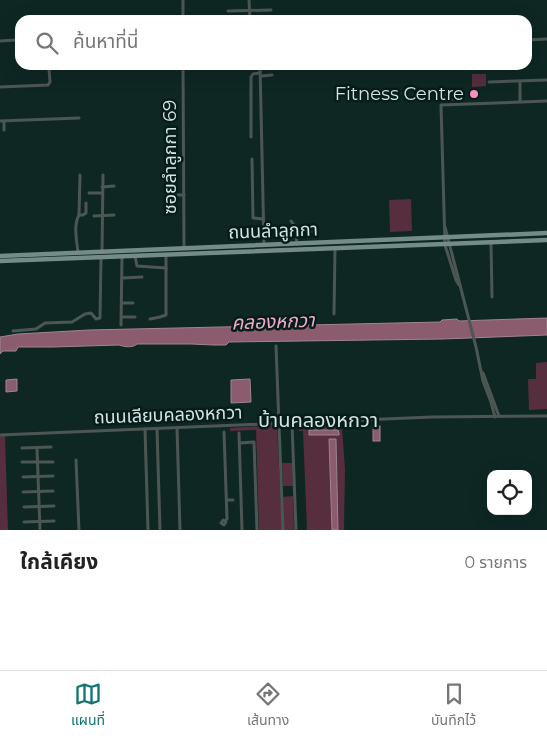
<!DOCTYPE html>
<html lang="th">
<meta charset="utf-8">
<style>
body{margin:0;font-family:Montserrat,"Noto Sans Thai",sans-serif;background:#f2f2f2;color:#222}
.controls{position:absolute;right:15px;bottom:15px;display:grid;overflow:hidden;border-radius:10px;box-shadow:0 5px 20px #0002}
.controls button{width:45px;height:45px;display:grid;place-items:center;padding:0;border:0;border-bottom:1px solid #e0e0e0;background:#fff;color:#222;font:25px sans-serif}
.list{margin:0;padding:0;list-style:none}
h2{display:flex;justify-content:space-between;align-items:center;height:65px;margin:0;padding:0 20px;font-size:21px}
h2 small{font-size:16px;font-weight:400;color:#767676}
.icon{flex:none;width:28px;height:28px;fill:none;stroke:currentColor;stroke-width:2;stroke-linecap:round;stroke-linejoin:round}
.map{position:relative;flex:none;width:547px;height:530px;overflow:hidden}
.search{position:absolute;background:#fff;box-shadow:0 5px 20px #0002;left:15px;right:15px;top:15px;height:55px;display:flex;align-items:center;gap:12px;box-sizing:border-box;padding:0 18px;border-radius:15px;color:#767676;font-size:19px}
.sheet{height:140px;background:#fff}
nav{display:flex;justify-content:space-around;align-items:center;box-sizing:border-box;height:70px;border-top:1px solid #e0e0e0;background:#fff;font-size:14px;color:#767676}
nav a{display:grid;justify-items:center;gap:2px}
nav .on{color:#0f766e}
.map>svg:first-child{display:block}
.green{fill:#562e3e;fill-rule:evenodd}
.water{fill:#8a5c6e;stroke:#a08590}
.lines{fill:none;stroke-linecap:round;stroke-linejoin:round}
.minor{stroke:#4c5754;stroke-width:3}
.major{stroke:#748b87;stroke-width:4.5}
.poi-dot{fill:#fe8ebd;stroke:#041d1a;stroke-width:2}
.labels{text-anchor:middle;stroke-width:5;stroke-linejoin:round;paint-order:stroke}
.poi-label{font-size:18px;fill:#d5e4e0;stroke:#041d1a;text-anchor:end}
.street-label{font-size:18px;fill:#d5e4e0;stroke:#041d1a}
.water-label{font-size:19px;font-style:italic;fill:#f4a9c6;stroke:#041d1a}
.quarter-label{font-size:20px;fill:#d5e4e0;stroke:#041d1a}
</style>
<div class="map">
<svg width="547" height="530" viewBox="0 0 547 530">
<rect width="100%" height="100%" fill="#0e2723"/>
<g class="green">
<path d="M472 74H486V86L472 87Z"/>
<path d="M443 90H460V101H443L444 100 445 92Z"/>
<path d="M411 199 412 231 390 232 389 200Z"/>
<path d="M547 362V409L529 410 528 379H536V363Z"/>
<path d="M341 423H352L353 425V427H342L345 469 344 530H338L336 439H330L329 440 332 530H307L303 431H299L298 427H301V425ZM309 430H337L339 435H309Z"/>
<path d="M277 425 282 530H259L256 430 230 431V428Z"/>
<path d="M0 436H5L8 530H0Z"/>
<path d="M282 463H292L293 486H283Z"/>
<path d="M293 496 294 530H284L283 497Z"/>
</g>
<g class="water">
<path d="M547 318V335L443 339 229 342 226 345H213L191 344H137C133 348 124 347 119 345L53 347H18L16 351H3L0 354V337L18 334 89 330 440 322 442 320 457 319 459 321Z"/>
<path d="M17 379V391L6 392V380Z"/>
<path d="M250 379 251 402 231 403V380Z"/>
<rect x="373" y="426" width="7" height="15"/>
<path d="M309 430H338L339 433V435H309Z"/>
<path d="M329 439H336L338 530H332Z"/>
</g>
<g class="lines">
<g class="minor">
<path d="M183 0V20"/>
<path d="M249 0 250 20"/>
<path d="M228 11 271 10"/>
<path d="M527 40 547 39"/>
<path d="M0 41 15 40 20 37"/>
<path d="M183 65 184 248"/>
<path d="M260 65 264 245"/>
<path d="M261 76 272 75"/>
<path d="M520 81V101"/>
<path d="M489 82 547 80"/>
<path d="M0 87 48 85 50 82 49 69"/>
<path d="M0 121 79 118"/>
<path d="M4 121V130"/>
<path d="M251 137V77L253 74 260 73"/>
<path d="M252 159 253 218 263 219"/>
<path d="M102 187 114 186"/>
<path d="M89 193H102"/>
<path d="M171 195H184"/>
<path d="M79 215H83L86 213V203"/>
<path d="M94 216 114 215"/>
<path d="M291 221 295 226 297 244"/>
<path d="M445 227 476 347 483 381 491 402 495 417"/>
<path d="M296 234 315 231"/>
<path d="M491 243 492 297"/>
<path d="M102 252 103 175"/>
<path d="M78 253C77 241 73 226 79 215L80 175"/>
<path d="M166 255V268"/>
<path d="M135 256 137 266 166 268V315L160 317 150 319"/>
<path d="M123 278 142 277"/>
<path d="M459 285 456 280 445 245 441 105 547 101"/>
<path d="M123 303H133"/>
<path d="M334 314 335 249"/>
<path d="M123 317H135"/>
<path d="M121 325 122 257"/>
<path d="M13 331 36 329 45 323 72 322 85 314 91 313 96 319 100 318 101 258"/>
<path d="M276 346 283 530"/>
<path d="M483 373 499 416"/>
<path d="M292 424 296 530"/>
<path d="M177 428 180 530"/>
<path d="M145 429 148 530"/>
<path d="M157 429 160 530"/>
<path d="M224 432 227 519 225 521"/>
<path d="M239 433 242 530"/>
<path d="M0 435 432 417 547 416"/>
<path d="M240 443 254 442 257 530"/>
<path d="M22 448 51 447"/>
<path d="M37 448 40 530"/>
<path d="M76 460 79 530"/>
<path d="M22 462H53"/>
<path d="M23 477 53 476"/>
<path d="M23 492 53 491"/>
<path d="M227 500H233"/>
<path d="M24 507 54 506"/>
<path d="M223 520 226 522 224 525 221 523Z"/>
<path d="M24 522 54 521"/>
</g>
<g class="major">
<path d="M0 256 547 233"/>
<path d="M0 261 547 240"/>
</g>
</g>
<circle class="poi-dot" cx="474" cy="94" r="5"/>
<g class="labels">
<g class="poi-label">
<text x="464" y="100">Fitness Centre</text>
</g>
<g class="street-label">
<text transform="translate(170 157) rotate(-90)" y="6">ซอยลำลูกกา 69</text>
<text transform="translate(273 231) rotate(-2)" y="6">ถนนลำลูกกา</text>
<text transform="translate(168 415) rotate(-2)" y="6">ถนนเลียบคลองหกวา</text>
</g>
<g class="water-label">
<text transform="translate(273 321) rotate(-2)" y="7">คลองหกวา</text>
</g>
<g class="quarter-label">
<text x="318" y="427">บ้านคลองหกวา</text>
</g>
</g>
</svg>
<div class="controls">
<button><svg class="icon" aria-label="locate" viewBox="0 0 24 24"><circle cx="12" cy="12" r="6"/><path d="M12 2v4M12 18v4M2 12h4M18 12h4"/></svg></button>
</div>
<div class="search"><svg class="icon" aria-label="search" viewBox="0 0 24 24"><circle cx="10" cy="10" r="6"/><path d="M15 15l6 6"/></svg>ค้นหาที่นี่</div>
</div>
<section class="sheet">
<h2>ใกล้เคียง<small>0 รายการ</small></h2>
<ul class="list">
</ul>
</section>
<nav>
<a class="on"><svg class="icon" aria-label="map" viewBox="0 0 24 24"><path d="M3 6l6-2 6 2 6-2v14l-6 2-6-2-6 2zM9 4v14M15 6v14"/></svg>แผนที่</a>
<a><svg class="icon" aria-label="directions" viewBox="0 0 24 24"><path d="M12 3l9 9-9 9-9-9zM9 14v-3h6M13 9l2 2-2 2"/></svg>เส้นทาง</a>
<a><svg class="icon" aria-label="saved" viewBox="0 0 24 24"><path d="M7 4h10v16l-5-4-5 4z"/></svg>บันทึกไว้</a>
</nav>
